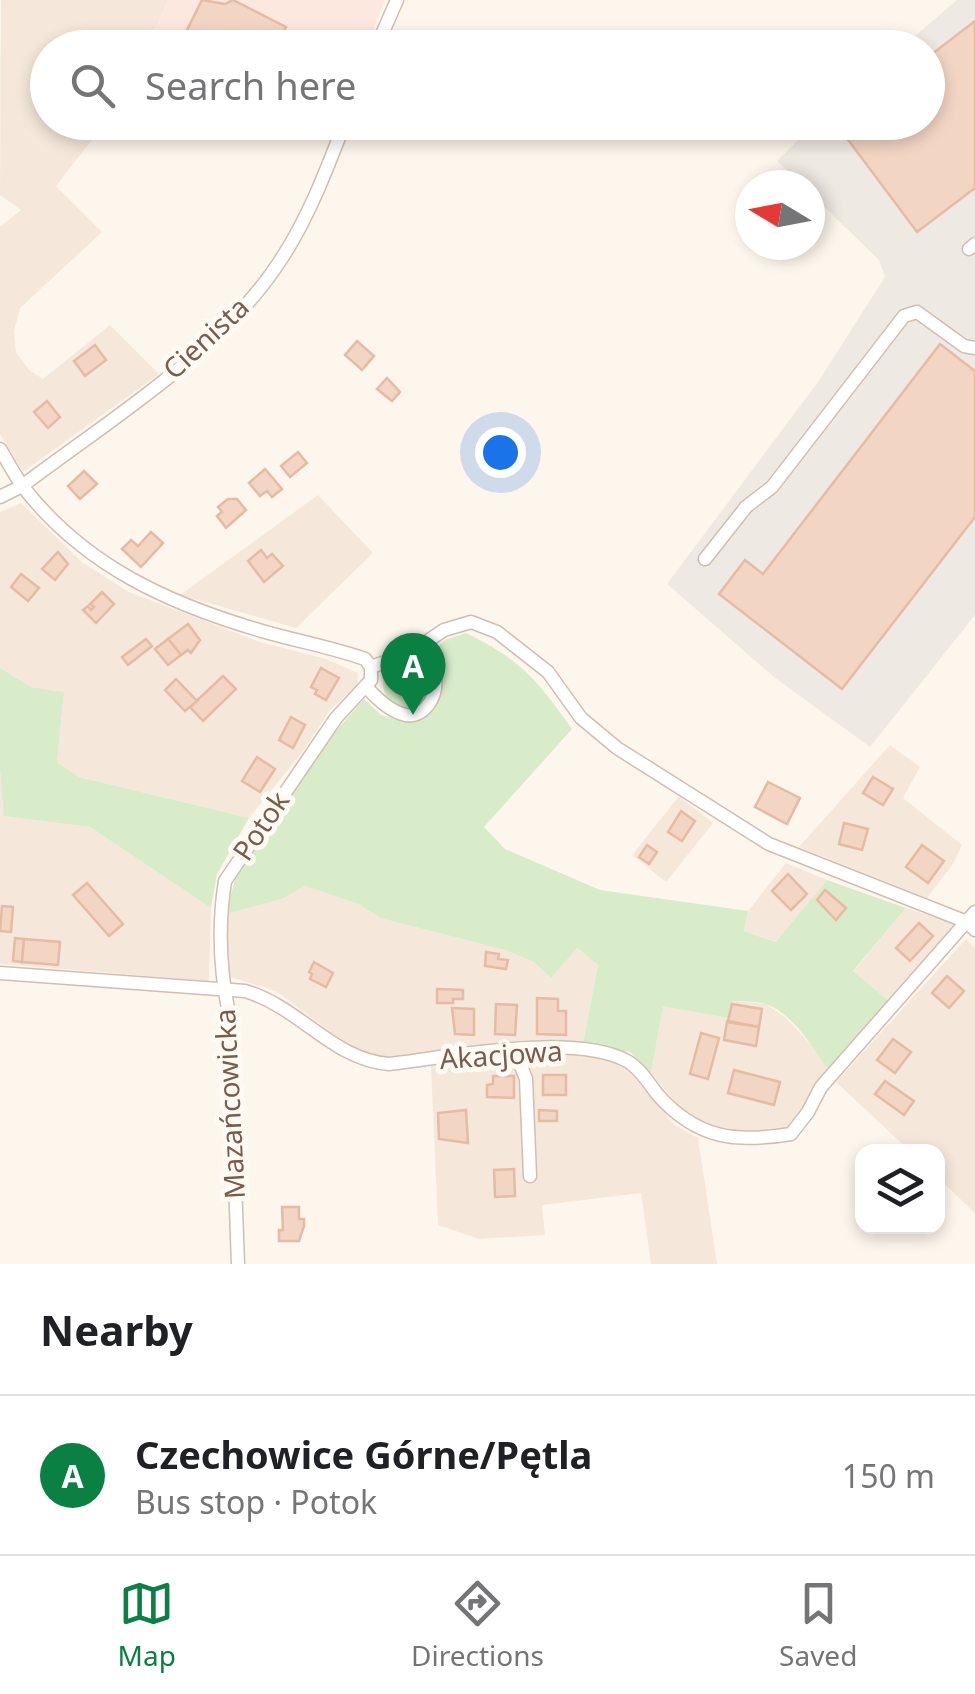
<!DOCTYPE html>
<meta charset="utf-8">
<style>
body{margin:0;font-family:"Noto Sans",sans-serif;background:#f2f2f2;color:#202124}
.controls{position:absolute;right:30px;bottom:30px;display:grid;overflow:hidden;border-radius:20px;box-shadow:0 5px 15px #0003}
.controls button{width:90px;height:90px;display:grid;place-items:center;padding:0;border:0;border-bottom:2px solid #e0e0e0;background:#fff;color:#202124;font:50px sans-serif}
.compass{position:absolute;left:735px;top:170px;width:90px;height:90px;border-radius:50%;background:#fff;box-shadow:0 5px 15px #0003;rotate:280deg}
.you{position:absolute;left:500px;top:452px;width:35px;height:35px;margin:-25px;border:8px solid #fff;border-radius:50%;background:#1a73e8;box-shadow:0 0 0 15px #1a73e833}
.badge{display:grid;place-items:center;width:65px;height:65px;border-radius:50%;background:#0b8043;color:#fff;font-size:32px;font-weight:700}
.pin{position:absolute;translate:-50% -82px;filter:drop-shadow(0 2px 5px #0008)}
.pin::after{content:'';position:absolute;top:52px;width:35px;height:30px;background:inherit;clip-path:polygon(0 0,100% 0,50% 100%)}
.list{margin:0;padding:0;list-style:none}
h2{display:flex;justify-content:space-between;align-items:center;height:130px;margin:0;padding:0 40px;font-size:42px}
h2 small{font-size:32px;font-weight:400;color:#757577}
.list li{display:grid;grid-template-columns:65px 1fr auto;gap:30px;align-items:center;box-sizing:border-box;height:160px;padding:0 40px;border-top:2px solid #e0e0e0}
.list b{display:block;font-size:38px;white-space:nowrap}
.list p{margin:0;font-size:32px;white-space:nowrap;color:#757577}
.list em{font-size:32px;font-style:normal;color:#757577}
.icon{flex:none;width:55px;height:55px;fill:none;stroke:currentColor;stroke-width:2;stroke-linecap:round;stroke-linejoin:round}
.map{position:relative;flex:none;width:975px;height:1264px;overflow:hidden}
.search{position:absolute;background:#fff;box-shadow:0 5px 15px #0003;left:30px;right:30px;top:30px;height:110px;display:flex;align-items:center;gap:25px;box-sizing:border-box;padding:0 35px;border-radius:55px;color:#757577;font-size:38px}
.sheet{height:290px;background:#fff}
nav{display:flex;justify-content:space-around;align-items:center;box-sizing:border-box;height:140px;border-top:2px solid #e0e0e0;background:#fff;font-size:28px;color:#757577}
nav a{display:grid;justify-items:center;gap:5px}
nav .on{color:#0b8043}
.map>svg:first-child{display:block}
.residential{fill:#f5e8da}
.commercial{fill:#fde8e0}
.industrial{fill:#efe9e4}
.green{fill:#d8ecc9}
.building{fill:#f3d5c3;stroke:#e6bba3;stroke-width:2.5}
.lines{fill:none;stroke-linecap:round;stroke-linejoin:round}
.minor-casing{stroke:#d1beb0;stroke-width:15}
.minor{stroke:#fff;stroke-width:12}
.labels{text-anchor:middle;stroke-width:10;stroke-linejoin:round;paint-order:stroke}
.street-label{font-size:28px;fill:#7a5c4d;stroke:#fffaf3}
</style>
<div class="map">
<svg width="975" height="1264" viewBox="0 0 975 1264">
<rect width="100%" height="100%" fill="#fdf6ec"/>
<g class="residential">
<path d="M1 0H168L148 47 48 48V122L105 123 56 186 102 232 20 308 14 331 16 352 29 370 43 379 110 325 159 374 23 472 0 434V227L21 210 0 195Z"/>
<path d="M318 495 373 553 296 628 180 595Z"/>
<path d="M21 503 83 563 129 592 260 642 326 659 358 673 357 685 329 711 303 751 249 818 79 777 57 762 64 692 31 687 0 668V512Z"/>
<path d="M890 745 920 767 903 798 962 845 953 864 927 898 799 847Z"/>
<path d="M0 770 5 816 90 827 211 908 209 981 0 964Z"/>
<path d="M679 796 713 823 666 882 632 855Z"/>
<path d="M786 863 827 880 777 942 744 931 748 911Z"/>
<path d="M305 886 358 904 380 918 505 950 534 962 551 978 576 948 598 965 583 1044 547 1041 390 1059 373 1057 346 1044 276 991 230 977 226 914 282 899Z"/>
<path d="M906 908 956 924 889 1001 853 972Z"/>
<path d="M966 939 975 948V1213L938 1178V1152L910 1151 836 1082Z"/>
<path d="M733 1001 766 1004 785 1017 814 1048 828 1071 816 1081 803 1108 788 1127 753 1132 707 1125 683 1111 651 1073 663 1005 728 1018Z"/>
<path d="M546 1054 590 1056 625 1066 675 1125 698 1138 717 1264H651L641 1193 542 1205 545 1235 479 1239 438 1225 431 1066Z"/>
</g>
<path class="commercial" d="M168 0H385L366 47 163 48 151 41Z"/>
<path class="industrial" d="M957 0H975V615L870 747 774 677 667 584 818 382 885 277 879 260 810 193V185H802L777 161 815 123 928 122V48L902 47Z"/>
<g class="green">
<path d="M466 633C520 659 538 681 572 729L484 827 505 849 600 890 748 911 744 931 776 942 827 880 906 908 853 971 889 1001 828 1071C814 1048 793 1014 766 1004 757 1001 743 1002 733 1001L728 1018 663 1006 651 1073 630 1052 583 1044 598 965 577 948 551 978 534 962 505 950 380 918 358 904 305 886 282 899 226 914 235 879 321 748 364 699 381 715 408 722C435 706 442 695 441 663L430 654 445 640Z"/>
<circle cx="407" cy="684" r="24"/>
<path d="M0 668 31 687 64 692 57 762 79 777 249 818 217 874 211 908 90 827 4 816 0 770Z"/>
</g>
<g class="building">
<path d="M202 0 225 4 233 0 286 27 276 48H212L185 34Z"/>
<path d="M975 21V188L917 232 837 125 928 122V57Z"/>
<path d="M293 36 317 48H287Z"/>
<path d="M357 341 374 356 362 370 345 355Z"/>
<path d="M940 344 975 371V517L842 689 719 594 745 560 763 574Z"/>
<path d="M95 345 106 360 85 376 74 361Z"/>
<path d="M387 378 400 392 392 401 377 389Z"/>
<path d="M47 401 60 417 48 428 34 412Z"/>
<path d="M298 452 307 463 290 477 281 466Z"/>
<path d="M265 469 282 489 272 497 267 491 260 496 249 483Z"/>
<path d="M84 471 97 484 80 499 68 486Z"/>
<path d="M228 499H237L246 510 226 528 217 516 222 512 218 507Z"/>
<path d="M151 532 163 543 141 567 122 549 131 540 138 546Z"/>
<path d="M261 550 267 558 272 554 283 566 264 582 248 561Z"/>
<path d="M58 552 68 564 55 580 42 569Z"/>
<path d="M21 574 39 588 28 601 11 587Z"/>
<path d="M102 592 114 604 96 623 83 610 88 606 91 610 94 607 90 604Z"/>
<path d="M188 624 200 640 191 653 188 650 181 655 168 639Z"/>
<path d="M146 639 152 646 128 665 122 657Z"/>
<path d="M168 639 181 655 168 665 155 649Z"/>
<path d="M321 668 339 678 326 700 315 694 317 690 311 687Z"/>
<path d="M223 676 236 689 203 721 190 707Z"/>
<path d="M176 679 197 701 185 711 165 690Z"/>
<path d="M291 717 305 725 293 748 279 740Z"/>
<path d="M257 757 275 769 260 792 242 781Z"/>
<path d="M873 777 893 789 883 805 863 793Z"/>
<path d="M768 782 800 798 787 824 755 807Z"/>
<path d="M681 811 695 821 682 841 668 832Z"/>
<path d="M844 823 868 829 862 850 839 844Z"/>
<path d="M647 845 657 852 649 864 639 857Z"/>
<path d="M922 845 944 861 928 883 906 867Z"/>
<path d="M788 874 807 894 791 910 772 891Z"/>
<path d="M87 883 123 924 109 936 73 895Z"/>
<path d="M825 890 846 908 836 920 817 900Z"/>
<path d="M2 906 13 907 11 932 0 931Z"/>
<path d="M919 923 933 936 910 961 896 948Z"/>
<path d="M15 938 24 939 22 962 13 961Z"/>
<path d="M24 939 60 942 58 965 22 962Z"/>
<path d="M486 952 499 954 498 959 508 960 506 969 485 966Z"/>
<path d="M314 962 333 973 326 987 310 979 312 974 309 972Z"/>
<path d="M947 976 964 991 949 1008 932 993Z"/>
<path d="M437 989 463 990V999H453V1003H437Z"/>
<path d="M537 998 558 999V1011H566V1035L537 1034Z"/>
<path d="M496 1004 517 1005 515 1035 495 1034Z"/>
<path d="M732 1004 762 1009 759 1027 728 1021Z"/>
<path d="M452 1008 474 1009V1035L455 1034Z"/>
<path d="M727 1022 759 1027 756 1046 724 1040Z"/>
<path d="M701 1033 719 1038 708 1079 690 1074Z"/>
<path d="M893 1039 911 1052 895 1073 877 1060Z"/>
<path d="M734 1070 780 1082 774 1105 728 1093Z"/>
<rect x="543" y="1075" width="23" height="20"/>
<path d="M493 1076H514V1098L487 1097V1085L493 1084Z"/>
<path d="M885 1081 914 1101 904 1115 875 1094Z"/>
<path d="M466 1110 468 1143 439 1139 438 1113Z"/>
<path d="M539 1110 557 1111V1121H539Z"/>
<path d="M514 1169 515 1196 495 1197 494 1170Z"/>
<path d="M282 1207H299V1219H304V1226L299 1241H279V1230H283Z"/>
</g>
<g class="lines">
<g class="minor-casing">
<g id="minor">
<path d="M376 48 397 0"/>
<path d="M969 249 975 244"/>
<path d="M0 449C8 462 15 476 24 488 85 566 169 604 262 631 296 641 331 647 365 659L371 667"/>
<path d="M0 497 22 486C109 420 220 353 280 261 308 219 327 169 345 122"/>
<path d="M705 559 746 507 772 487 904 316 917 312 964 346 975 348"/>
<path d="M371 667 410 653 444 630 471 622 497 632 548 672 581 718 617 748 769 844 967 922 975 930"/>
<path d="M366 687C377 698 390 712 406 715 426 718 440 692 434 675 429 664 420 658 410 653"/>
<path d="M0 973 245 991C300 1007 333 1060 389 1064 450 1057 573 1032 627 1061 640 1068 649 1084 658 1095 697 1139 736 1143 791 1134L808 1112 821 1087 975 912"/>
<path d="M505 1050 521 1066 526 1079 530 1176"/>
<path d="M238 1264 229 1014C220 971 218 925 225 881L336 718 371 680V667"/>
</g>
</g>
<use href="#minor" class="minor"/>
</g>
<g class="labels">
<g class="street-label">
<text transform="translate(206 338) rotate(-43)" y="10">Cienista</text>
<text transform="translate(261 826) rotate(-56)" y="10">Potok</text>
<text transform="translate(501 1055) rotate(-4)" y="10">Akacjowa</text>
<text transform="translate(230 1104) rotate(-93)" y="10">Mazańcowicka</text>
</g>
</g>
</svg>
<div class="controls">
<button><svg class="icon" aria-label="layers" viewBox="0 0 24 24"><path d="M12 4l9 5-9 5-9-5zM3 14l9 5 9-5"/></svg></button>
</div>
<svg class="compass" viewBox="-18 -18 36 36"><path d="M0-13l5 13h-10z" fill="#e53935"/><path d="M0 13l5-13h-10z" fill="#757577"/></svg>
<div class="you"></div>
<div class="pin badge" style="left:413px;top:715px">A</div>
<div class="search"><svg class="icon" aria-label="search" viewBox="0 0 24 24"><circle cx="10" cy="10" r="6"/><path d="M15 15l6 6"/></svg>Search here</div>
</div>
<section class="sheet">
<h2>Nearby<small></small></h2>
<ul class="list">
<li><span class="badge">A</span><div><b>Czechowice Górne/Pętla</b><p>Bus stop · Potok</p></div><em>150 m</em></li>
</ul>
</section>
<nav>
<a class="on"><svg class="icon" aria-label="map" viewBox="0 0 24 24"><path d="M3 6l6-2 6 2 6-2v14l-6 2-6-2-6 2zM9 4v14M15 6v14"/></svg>Map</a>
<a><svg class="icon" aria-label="directions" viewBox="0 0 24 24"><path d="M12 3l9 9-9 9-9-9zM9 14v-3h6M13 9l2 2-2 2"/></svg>Directions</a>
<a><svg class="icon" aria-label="saved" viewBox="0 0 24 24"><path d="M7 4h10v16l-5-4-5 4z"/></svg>Saved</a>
</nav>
